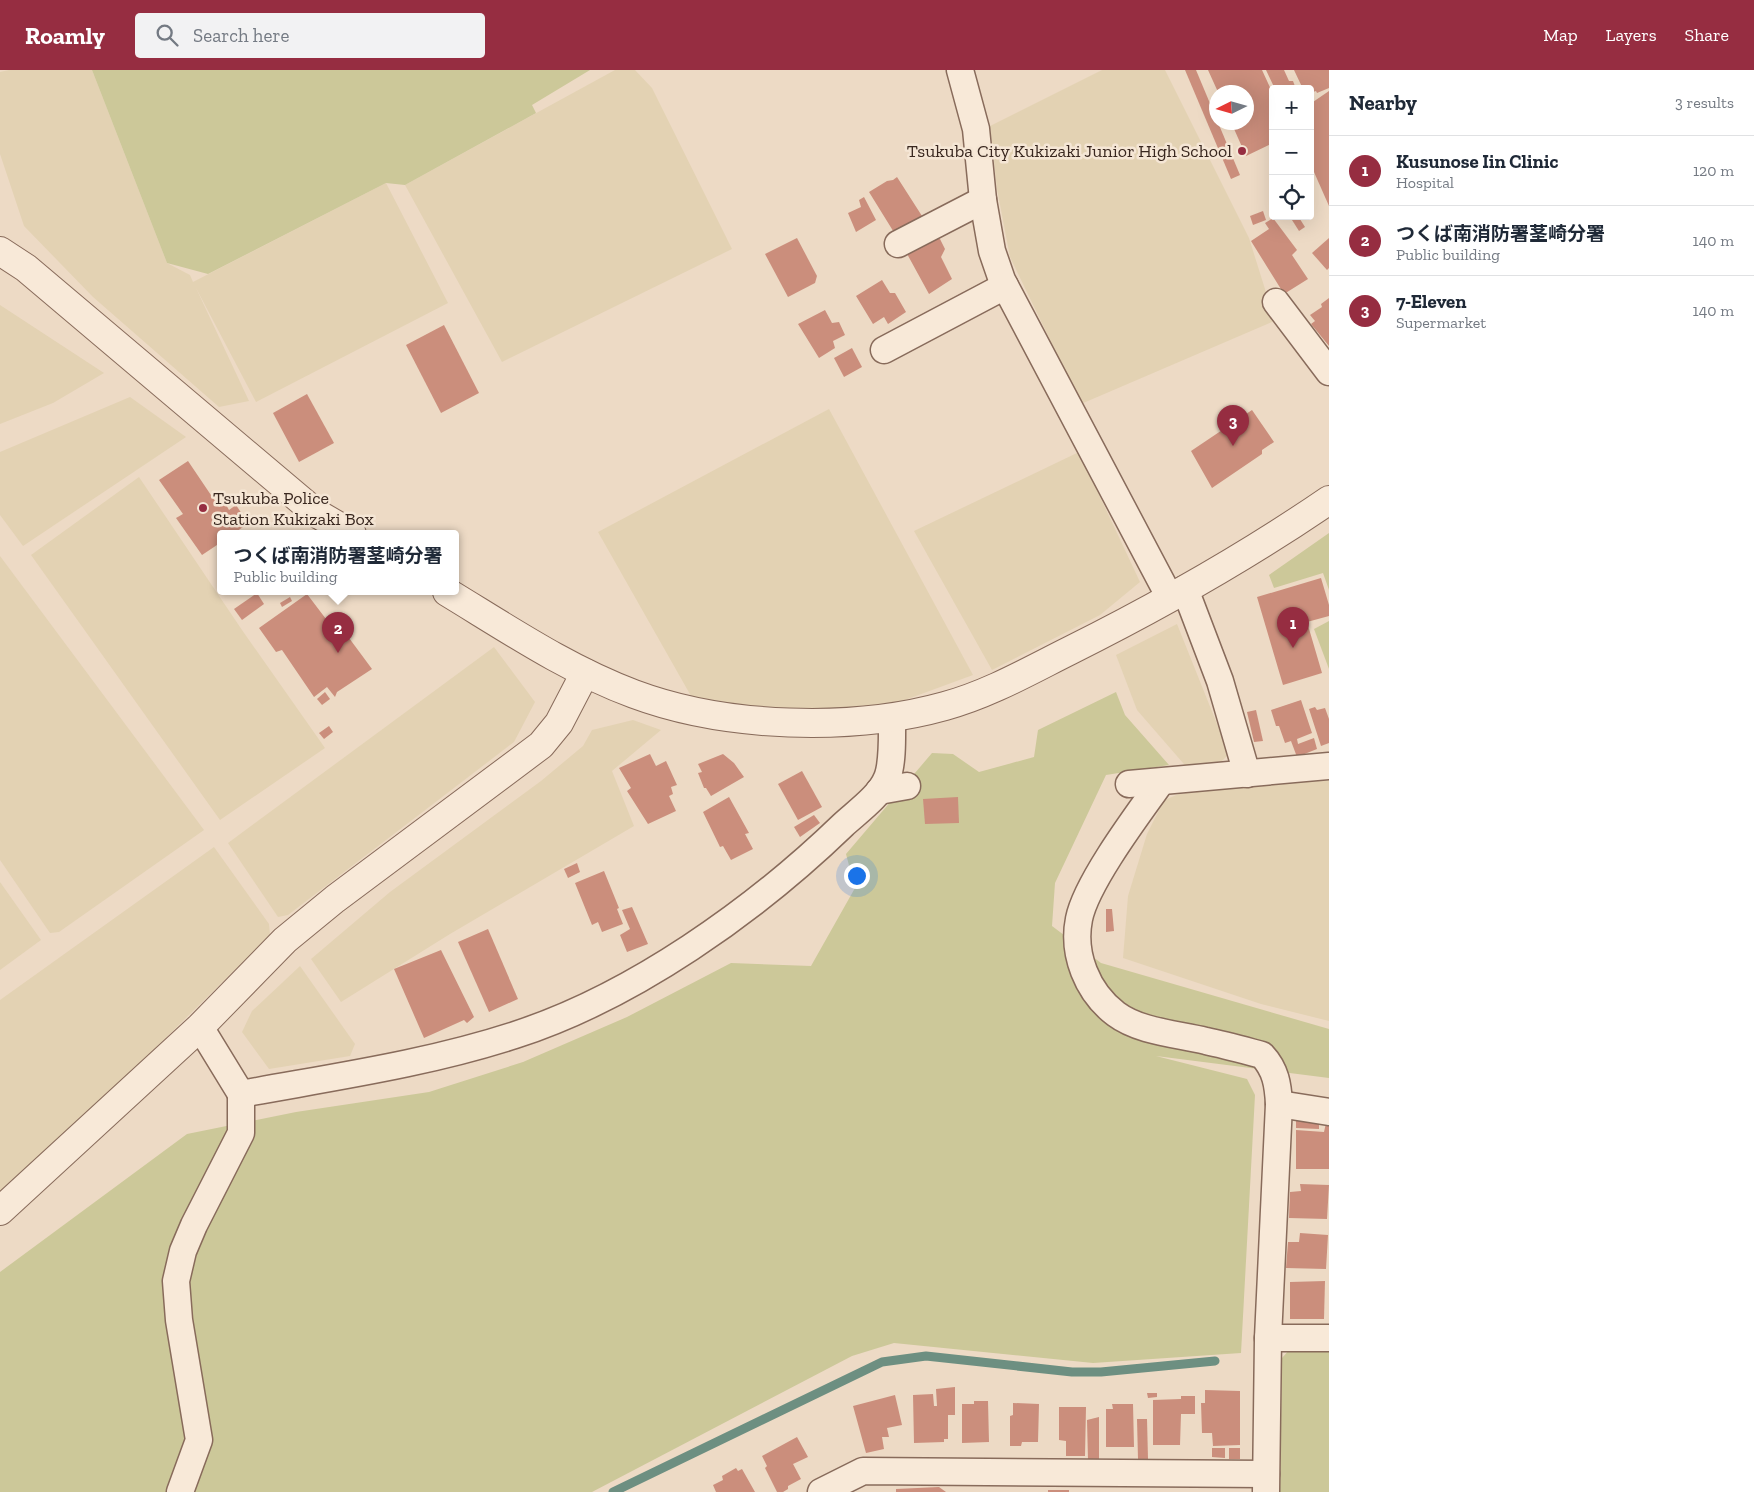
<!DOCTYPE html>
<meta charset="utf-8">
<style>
:root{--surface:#fff;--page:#f2f2f3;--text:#1f2937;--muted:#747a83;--line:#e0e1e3;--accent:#962d41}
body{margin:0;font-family:"Zilla Slab","Noto Sans JP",serif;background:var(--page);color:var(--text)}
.controls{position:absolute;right:15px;top:15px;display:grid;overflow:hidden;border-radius:5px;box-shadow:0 5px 20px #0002}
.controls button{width:45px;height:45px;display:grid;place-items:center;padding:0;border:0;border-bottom:1px solid var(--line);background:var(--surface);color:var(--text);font:25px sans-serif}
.compass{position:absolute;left:1209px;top:15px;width:45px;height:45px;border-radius:50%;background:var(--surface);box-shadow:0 5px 20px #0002;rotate:265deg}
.you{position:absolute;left:856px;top:805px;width:18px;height:18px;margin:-12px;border:4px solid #fff;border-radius:50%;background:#1a73e8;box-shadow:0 0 0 8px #1a73e833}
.badge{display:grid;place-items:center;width:32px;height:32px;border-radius:50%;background:var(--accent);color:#fff;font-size:16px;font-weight:700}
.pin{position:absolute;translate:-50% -41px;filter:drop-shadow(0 1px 2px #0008)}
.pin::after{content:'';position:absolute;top:26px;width:18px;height:15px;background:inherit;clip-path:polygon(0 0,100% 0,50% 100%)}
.popup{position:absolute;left:217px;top:460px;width:242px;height:65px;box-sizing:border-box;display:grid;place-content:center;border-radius:5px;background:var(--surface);filter:drop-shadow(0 1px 4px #0005);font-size:16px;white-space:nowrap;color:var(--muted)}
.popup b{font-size:19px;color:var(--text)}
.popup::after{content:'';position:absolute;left:50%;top:100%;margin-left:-10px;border:10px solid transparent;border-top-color:var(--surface)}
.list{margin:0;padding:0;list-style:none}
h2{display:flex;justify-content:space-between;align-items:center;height:65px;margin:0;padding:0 20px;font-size:21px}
h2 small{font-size:16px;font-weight:400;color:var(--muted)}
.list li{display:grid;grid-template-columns:32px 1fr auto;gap:15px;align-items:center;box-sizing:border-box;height:70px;padding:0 20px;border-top:1px solid var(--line)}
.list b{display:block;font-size:19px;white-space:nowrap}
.list p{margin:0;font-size:16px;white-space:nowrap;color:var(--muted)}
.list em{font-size:16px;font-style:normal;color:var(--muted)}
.icon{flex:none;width:28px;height:28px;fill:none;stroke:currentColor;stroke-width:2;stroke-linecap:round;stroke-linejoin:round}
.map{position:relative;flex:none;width:1329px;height:1422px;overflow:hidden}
header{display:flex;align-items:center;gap:30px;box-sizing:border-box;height:70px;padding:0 25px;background:var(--accent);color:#fff}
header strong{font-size:24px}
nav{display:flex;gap:28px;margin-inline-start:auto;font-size:18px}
.search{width:350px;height:45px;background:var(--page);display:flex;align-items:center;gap:12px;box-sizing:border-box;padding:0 18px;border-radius:5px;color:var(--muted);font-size:19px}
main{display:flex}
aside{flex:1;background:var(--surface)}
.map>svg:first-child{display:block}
</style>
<header>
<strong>Roamly</strong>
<div class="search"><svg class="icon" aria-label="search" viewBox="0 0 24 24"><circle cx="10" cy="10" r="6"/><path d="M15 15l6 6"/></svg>Search here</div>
<nav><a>Map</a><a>Layers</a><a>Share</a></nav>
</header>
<main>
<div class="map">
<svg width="1329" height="1422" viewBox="0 0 1329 1422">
<rect width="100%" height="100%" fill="#eddac5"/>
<g fill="#e3d2b3">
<path d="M9,0H92L167,193L190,205L193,212L386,113L448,233L256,332L196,218L249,331L219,337L93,227L24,156L0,84V2Z"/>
<path d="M615,0H635L652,18L732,179L502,292L405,115Z"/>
<path d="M1102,0H1165L1249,168L1270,235L1279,249L1081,334L1010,187L997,119L990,56Z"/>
<path d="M0,235L104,303L53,333L0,354Z"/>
<path d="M130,327L186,367L23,476L0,445V382Z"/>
<path d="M829,339L973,605L894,634L824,639L752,637L691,626L598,462Z"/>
<path d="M1079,382L1140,512L1100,545L992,600L914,461Z"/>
<path d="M139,407L242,560L325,678L220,750L31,485Z"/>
<path d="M0,486L204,760L59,862L50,863L0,790Z"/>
<path d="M1177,554L1229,684L1216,697L1190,701L1137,640L1116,585Z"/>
<path d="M494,577L535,632L514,672L288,845L278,847L228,773Z"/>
<path d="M633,650L661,660L612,701L634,756L450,864L341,932L311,889L390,822L541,711L583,676L592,660Z"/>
<path d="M1329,708V951L1261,934L1123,888L1128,826L1147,764L1164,730L1179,724Z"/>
<path d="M214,777L269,854L270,865L114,1019L0,1121V930Z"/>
<path d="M0,812L41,870L0,900Z"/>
<path d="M300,896L355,974L350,986L269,999L242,962L252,941Z"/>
</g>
<g fill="#ccc899">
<path d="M92,0H590L532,35L536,43L405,115L386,113L208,204L167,193Z"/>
<path d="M1329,463V520L1323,503L1274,518L1269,505Z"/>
<path d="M1329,551V599L1314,559Z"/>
<path d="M1116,622L1125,645L1169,695L1106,705L1055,813L1052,856L1101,893L1329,959V1008L1156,986L1247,1009L1255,1025L1241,1283L1093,1293L894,1273L852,1286L592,1422H0V1202L187,1064L296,1042L429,1022L523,992L627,947L731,893L811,896L855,818L846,784L932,683L953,684L979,702L1034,687L1038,660Z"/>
<path d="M1290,1279L1329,1280V1422H1280L1282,1288Z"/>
</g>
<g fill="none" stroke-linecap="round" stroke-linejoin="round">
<path stroke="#6d8f81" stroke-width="9" d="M613,1422L882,1292L926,1286L1072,1302H1101L1215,1291"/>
</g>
<g fill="#cb8e7c">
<path d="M1185,0H1196L1240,105L1231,109Z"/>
<path d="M1208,0H1262L1273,24V73L1246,86L1231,52H1246V22H1218Z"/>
<path d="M1266,0H1284L1289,11H1293L1296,19H1275Z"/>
<path d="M1294,0H1329V18L1317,23L1316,21L1310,23V19H1303Z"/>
<path d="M1329,21V136L1310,93V34Z"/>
<path d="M897,107L922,146L895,164L869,122L887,111L893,110Z"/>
<path d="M864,127L876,150L856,162L848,143L861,137L859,130Z"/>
<path d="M1263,141L1266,150L1253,155L1250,146Z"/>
<path d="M1298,146L1305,157L1299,161L1292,150Z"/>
<path d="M1273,148L1297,180L1292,185L1308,209L1284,224L1251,171L1269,159L1265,153Z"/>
<path d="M797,168L817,206L815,213L788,227L765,184Z"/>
<path d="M935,168L940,169L945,179L941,187L952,209L929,224L906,182Z"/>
<path d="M1329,168V198L1327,200L1312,183Z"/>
<path d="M882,210L890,223H895L906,242L888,254L884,247L873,254L856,226Z"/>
<path d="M1329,228V276L1311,254L1315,251L1310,245L1322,237L1321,234Z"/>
<path d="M825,240L832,253L839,252L845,265L833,271L835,278L819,288L798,254Z"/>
<path d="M444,255L479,323L441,343L406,275Z"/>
<path d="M852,278L862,297L844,307L834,288Z"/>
<path d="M307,324L334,373L299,392L273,343Z"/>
<path d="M1252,340L1274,372L1262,380V384L1212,418L1191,381Z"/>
<path d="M188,391L219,437L225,433L229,440L236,435L244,447L238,451L243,457L233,464H220V473L202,485L176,448L183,444L159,410Z"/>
<path d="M1321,508L1329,535V546L1307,552L1322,603L1283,615L1257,527Z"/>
<path d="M257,523L264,534L242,550L234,539Z"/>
<path d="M307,524L329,553L335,549L372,599L337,622L335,627L327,617L314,627L282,580L276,582L259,558Z"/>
<path d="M290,527L292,531L282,537L280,533Z"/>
<path d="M325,622L330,629L322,635L317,629Z"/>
<path d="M1301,630L1312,663L1297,669L1298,674L1314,668L1317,679L1297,687L1291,671L1285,673L1279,656H1276L1271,640Z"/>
<path d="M1315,637L1317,640L1325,638L1329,649V673L1321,676L1309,639Z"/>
<path d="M1256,640L1263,671L1254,672L1247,642Z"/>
<path d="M329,656L333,662L324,669L319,663Z"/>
<path d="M650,684L656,696L666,691L677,715L671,717L673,724L669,726L676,741L648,754L627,721L631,718L619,698Z"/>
<path d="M723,684L734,693L744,707L711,726L706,718H704L698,703L702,702L698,694Z"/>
<path d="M802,701L822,737L798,750L778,714Z"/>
<path d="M729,727L749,763L745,764L753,779L731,790L723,776L720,777L703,742Z"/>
<path d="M958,727L959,753L925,754L923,729Z"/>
<path d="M814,745L820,753L800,767L794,757Z"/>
<path d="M577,793L580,802L568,808L564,799Z"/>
<path d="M604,801L619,838L617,839L623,854L602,862L598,852L592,855L575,813Z"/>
<path d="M632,837L648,874L627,882L620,865L630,859L622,840Z"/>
<path d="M1106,839H1112L1114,861L1106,862Z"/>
<path d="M488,859L518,929L489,942L458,872Z"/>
<path d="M441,880L474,947L467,953L464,950L424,968L394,899Z"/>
<path d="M1296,1050L1319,1052V1059L1296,1058Z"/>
<path d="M1326,1053L1329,1054V1099H1296V1060L1324,1062Z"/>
<path d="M1300,1114L1329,1115L1327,1149L1289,1148L1290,1122L1301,1121Z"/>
<path d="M1300,1163L1328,1165L1326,1199L1286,1198L1288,1172H1299Z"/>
<path d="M1325,1211L1324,1249H1290V1212Z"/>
<path d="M955,1317V1345H948V1369H944V1372L914,1373L913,1325L933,1324L934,1336H937L936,1319Z"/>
<path d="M1205,1320L1240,1321V1375L1213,1376L1212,1363H1202L1201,1333H1205Z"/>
<path d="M1147,1323H1157V1327L1148,1328Z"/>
<path d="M895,1325L902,1355L887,1358L889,1367H882L884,1379L866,1383L853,1336Z"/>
<path d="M1181,1326H1195V1344H1181L1180,1375H1153V1330L1181,1329Z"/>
<path d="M974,1331H988L989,1372L962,1373V1334H974Z"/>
<path d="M1013,1333L1039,1334L1038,1372H1022L1021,1376H1010V1346L1013,1345Z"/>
<path d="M1112,1334H1133L1134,1377H1106V1339H1113Z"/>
<path d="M1059,1337H1086L1085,1386H1066V1371L1059,1370Z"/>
<path d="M1099,1347V1389L1088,1390L1087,1350Z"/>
<path d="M1137,1349H1147L1148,1389H1138Z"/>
<path d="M797,1367L808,1387L793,1394L801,1409L788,1416V1419L783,1422H777L765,1398L767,1396L762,1386Z"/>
<path d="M1212,1378H1225V1388L1212,1387Z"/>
<rect x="1229" y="1378" width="11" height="11"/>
<path d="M736,1398L738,1401L742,1399L755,1422H716L713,1415L723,1410L722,1406Z"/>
<path d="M939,1417L946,1422H896V1419Z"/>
<rect x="1048" y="1420" width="21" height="2"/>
</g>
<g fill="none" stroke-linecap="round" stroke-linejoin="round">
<defs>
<g id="minor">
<path d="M960,0L976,59L983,130L992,181L1002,210L1170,528"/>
<path d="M898,174L983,130"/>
<path d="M1276,232L1329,302"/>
<path d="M884,280L1005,216"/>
<path d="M1185,519L1220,611L1247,704"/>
<path d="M1161,712C1138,744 1086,813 1079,849C1072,884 1087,922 1116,944C1140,962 1178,964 1206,971C1225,975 1243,980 1262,985C1276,1000 1278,1015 1279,1034L1268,1268L1266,1422"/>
<path d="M1129,714L1329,696"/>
<path d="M879,721L907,716"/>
<path d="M200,957L241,1024C333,1007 426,994 515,965C633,927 755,840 843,755C857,742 880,726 887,708C893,694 892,665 892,648"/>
<path d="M1279,1034L1329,1042"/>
<path d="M1268,1268H1329"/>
<path d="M180,1422L199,1370L179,1250L176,1211L183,1181L194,1155L241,1063V1024"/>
<path d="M821,1422L863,1401L1266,1404"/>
</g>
<g id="tertiary">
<path d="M0,181L26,198L316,443L352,464"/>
<path d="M447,522C508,559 567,599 634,624C725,658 852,662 945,636C989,624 1029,601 1069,581C1159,536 1246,487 1329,430"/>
<path d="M0,1141L200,957L285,870L335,829L541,675L559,653L585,603"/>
</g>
</defs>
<use href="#minor" stroke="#886b5b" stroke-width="29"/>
<use href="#tertiary" stroke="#886b5b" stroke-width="30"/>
<use href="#minor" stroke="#f8e9d8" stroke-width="26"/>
<use href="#tertiary" stroke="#f8e9d8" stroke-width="28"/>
</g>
<g fill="#962d41" stroke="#f5e6d5" stroke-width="2">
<circle cx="1242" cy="81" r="5"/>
<circle cx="203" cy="438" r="5"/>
</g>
<g text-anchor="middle" stroke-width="5" stroke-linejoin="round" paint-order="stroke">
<g font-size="18" fill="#39271f" stroke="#f5e6d5" text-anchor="end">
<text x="1232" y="87">Tsukuba City Kukizaki Junior High School</text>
<text x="213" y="434" text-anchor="start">Tsukuba Police<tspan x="213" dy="21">Station Kukizaki Box</tspan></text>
</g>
</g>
</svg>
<div class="controls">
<button>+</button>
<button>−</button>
<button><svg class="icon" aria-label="locate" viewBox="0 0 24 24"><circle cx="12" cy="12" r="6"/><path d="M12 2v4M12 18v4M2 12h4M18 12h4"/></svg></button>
</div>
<svg class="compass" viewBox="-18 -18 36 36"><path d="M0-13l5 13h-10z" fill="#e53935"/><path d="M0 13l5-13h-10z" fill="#747a83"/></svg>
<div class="you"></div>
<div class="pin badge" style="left:1293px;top:578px">1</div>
<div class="pin badge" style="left:338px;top:583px">2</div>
<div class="popup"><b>つくば南消防署茎崎分署</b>Public building</div>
<div class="pin badge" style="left:1233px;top:376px">3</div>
</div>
<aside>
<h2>Nearby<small>3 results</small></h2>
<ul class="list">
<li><span class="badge">1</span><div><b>Kusunose Iin Clinic</b><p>Hospital</p></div><em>120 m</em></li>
<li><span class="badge">2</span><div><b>つくば南消防署茎崎分署</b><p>Public building</p></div><em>140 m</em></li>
<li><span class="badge">3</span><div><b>7-Eleven</b><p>Supermarket</p></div><em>140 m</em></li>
</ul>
</aside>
</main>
